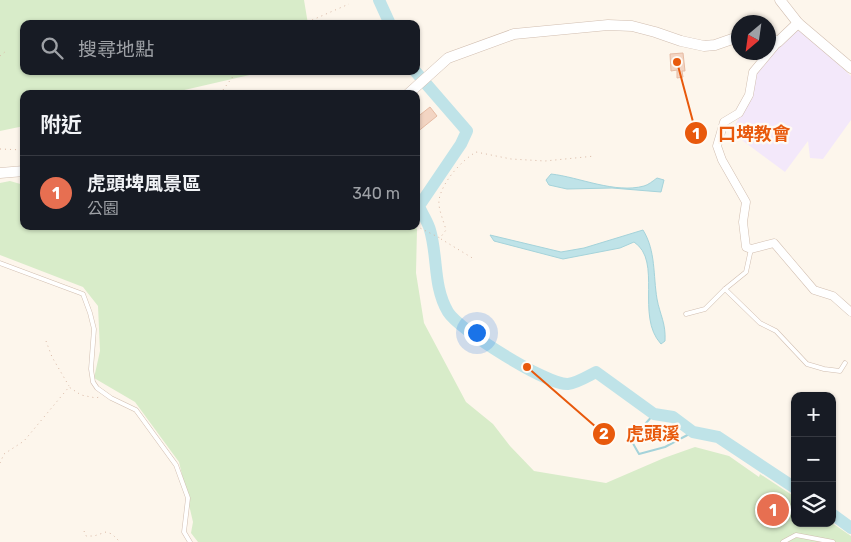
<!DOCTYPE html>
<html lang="zh-TW">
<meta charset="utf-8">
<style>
:root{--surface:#171b24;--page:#242831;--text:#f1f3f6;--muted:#9ea1a6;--line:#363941;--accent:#e76f51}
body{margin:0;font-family:Rubik,"Noto Sans TC",sans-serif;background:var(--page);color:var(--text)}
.controls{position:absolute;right:15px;bottom:15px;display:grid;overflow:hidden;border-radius:10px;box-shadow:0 1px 4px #0004}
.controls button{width:45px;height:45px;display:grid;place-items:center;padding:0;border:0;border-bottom:1px solid var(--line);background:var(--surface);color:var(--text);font:25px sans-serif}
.compass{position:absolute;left:731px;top:15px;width:45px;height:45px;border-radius:50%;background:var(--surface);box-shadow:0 1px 4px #0004;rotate:209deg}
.you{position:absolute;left:476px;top:332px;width:18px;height:18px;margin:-12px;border:4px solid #fff;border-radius:50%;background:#1a73e8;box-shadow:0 0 0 8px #1a73e833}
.badge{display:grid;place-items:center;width:32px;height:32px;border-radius:50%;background:var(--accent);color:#fff;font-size:16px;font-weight:700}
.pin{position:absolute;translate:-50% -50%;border:2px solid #fff;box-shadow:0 1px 5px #0006}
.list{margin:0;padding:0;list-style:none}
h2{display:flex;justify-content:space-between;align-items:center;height:65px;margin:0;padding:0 20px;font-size:21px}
h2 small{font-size:16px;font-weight:400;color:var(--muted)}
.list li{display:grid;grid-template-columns:32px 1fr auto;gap:15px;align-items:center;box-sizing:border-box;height:75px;padding:0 20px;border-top:1px solid var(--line)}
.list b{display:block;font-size:19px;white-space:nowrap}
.list p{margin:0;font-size:16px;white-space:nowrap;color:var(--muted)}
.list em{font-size:16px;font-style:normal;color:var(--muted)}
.icon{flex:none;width:28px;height:28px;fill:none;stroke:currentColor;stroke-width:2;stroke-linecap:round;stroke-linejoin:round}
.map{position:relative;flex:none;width:851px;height:542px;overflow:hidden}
.search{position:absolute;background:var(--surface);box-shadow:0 1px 4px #0004;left:20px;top:20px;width:400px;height:55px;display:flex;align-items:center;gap:12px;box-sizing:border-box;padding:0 18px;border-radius:10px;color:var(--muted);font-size:19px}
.panel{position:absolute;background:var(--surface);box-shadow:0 1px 4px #0004;left:20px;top:90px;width:400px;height:140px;border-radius:10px}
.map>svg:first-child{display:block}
</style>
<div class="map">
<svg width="851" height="542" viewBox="0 0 851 542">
<rect width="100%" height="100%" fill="#fdf6ec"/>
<path fill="#f3e8fa" d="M794,30L804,32L851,76V120L823,159L810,158L808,141L785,172L731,132L749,100L755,74Z"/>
<g fill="#d8ecc9">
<path d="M0,0H304L308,24H24V71H267L167,94H24V126L0,131Z"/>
<path d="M10,181L24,185V226H224L226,229L231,226H414L417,229L416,273L424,323L466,402L493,424L510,446L534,471L606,483L664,458L695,447L729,456L759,477L760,474L795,497V523H832L851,536V542H198L191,533L193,522L179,462L135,402L94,378L100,351L98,306L83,287L0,255V183Z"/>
</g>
<g fill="#bfe3e8" stroke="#a5d3da">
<path d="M551,174C579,177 615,194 644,186C648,185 653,181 657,178L664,180L661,192L612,188L567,189L549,185L546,180Z"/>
<path d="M643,230C656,251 653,275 657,299C660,315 666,323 665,341L661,344C635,316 663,261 634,242L620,248L563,259L494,241L490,235L561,252L584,248Z"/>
</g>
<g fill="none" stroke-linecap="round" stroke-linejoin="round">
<path stroke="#a5d3da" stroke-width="2" d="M654,414L631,440L639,454L665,447L693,432"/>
<g stroke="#bfe3e8" stroke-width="12">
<path d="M379,0L390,24"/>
<path d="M415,71L467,131L461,144L419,206C422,214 428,222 430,230C438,257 433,287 448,312C459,330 547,385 568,384C577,383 588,376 596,372L654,414L673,417L693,432L718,437L795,488"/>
<path d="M832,514L851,528"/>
</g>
</g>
<g fill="#f3d5c3" stroke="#e6bba3">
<path d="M683,53L685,71H682L683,77L677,78V70L671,71L670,54Z"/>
<path d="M430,107L437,116L416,133V118Z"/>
</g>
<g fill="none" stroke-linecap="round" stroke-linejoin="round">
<defs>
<g id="service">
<path d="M751,249L746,272L725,289L760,323L776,331L807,364L824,369L840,371L845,363"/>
<path d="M0,263L83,294L90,313L94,329L91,369L93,382L97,388L111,398L136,410L176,465L188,498L184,532L190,542"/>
<path d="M686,314L705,309L725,289"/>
<path d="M783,542L796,535L833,542"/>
</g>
<path id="minor" d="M778,42L753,72L749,95L739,113L724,122L717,146L722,160L746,202L743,222L746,247L751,249L774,243L814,290L833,296L851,312"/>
<g id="tertiary">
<path d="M780,0L798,23L851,68"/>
<path d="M768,38L778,42L798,23"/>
<path d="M408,94L448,58L514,34L608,25L632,26L655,32L681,41L704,46L715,45L738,37"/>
<path d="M0,173L24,171"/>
</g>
</defs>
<use href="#service" stroke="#d1beb0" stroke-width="5"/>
<use href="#minor" stroke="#d1beb0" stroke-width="9"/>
<use href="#tertiary" stroke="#d1beb0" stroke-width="11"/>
<g stroke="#d9b8a5" stroke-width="1" stroke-dasharray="1 4" stroke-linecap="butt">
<path d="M303,24L349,4"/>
<path d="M0,56L6,51"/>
<path d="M220,94L237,71"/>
<path d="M0,149L24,150"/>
<path d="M416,226L440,238L446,230C444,222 438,209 439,200C442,182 461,161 476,152L511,159L545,161L595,156"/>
<path d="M441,239L474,259"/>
<path d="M46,341L52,357L69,386"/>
<path d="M0,463L4,454L24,441L69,387L81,395L96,398L99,397"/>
<path d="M84,531L86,536H94L106,532L112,534L120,542"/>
</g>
<use href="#service" stroke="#fff" stroke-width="4"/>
<use href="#minor" stroke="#fff" stroke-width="8"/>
<use href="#tertiary" stroke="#fff" stroke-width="10"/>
</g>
<path fill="none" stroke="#e8590c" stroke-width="2" d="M677 62L696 133M527 367L604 434"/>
<g fill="#e8590c" stroke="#fffaf3" stroke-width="2">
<circle cx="677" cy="62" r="5"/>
<circle cx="527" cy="367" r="5"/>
<circle cx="696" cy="133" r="12"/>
<circle cx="604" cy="434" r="12"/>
</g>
<g font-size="15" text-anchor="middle" font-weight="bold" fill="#fff">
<text x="696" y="139">1</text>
<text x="604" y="439">2</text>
</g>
<g font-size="18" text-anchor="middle" font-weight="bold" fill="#e8590c" stroke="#fffaf3" stroke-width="4.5" stroke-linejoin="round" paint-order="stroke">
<text x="754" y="140">口埤教會</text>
<text x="653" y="440">虎頭溪</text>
</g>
</svg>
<div class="controls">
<button>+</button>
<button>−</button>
<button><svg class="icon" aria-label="layers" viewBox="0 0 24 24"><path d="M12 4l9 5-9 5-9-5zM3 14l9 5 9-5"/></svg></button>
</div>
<svg class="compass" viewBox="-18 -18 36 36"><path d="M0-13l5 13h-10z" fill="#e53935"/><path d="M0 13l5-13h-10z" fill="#9ea1a6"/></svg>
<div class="you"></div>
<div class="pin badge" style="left:773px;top:510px">1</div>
<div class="search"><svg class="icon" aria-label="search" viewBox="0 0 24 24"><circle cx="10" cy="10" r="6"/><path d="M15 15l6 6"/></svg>搜尋地點</div>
<section class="panel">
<h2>附近<small></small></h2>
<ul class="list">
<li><span class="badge">1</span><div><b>虎頭埤風景區</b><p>公園</p></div><em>340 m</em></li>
</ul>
</section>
</div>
